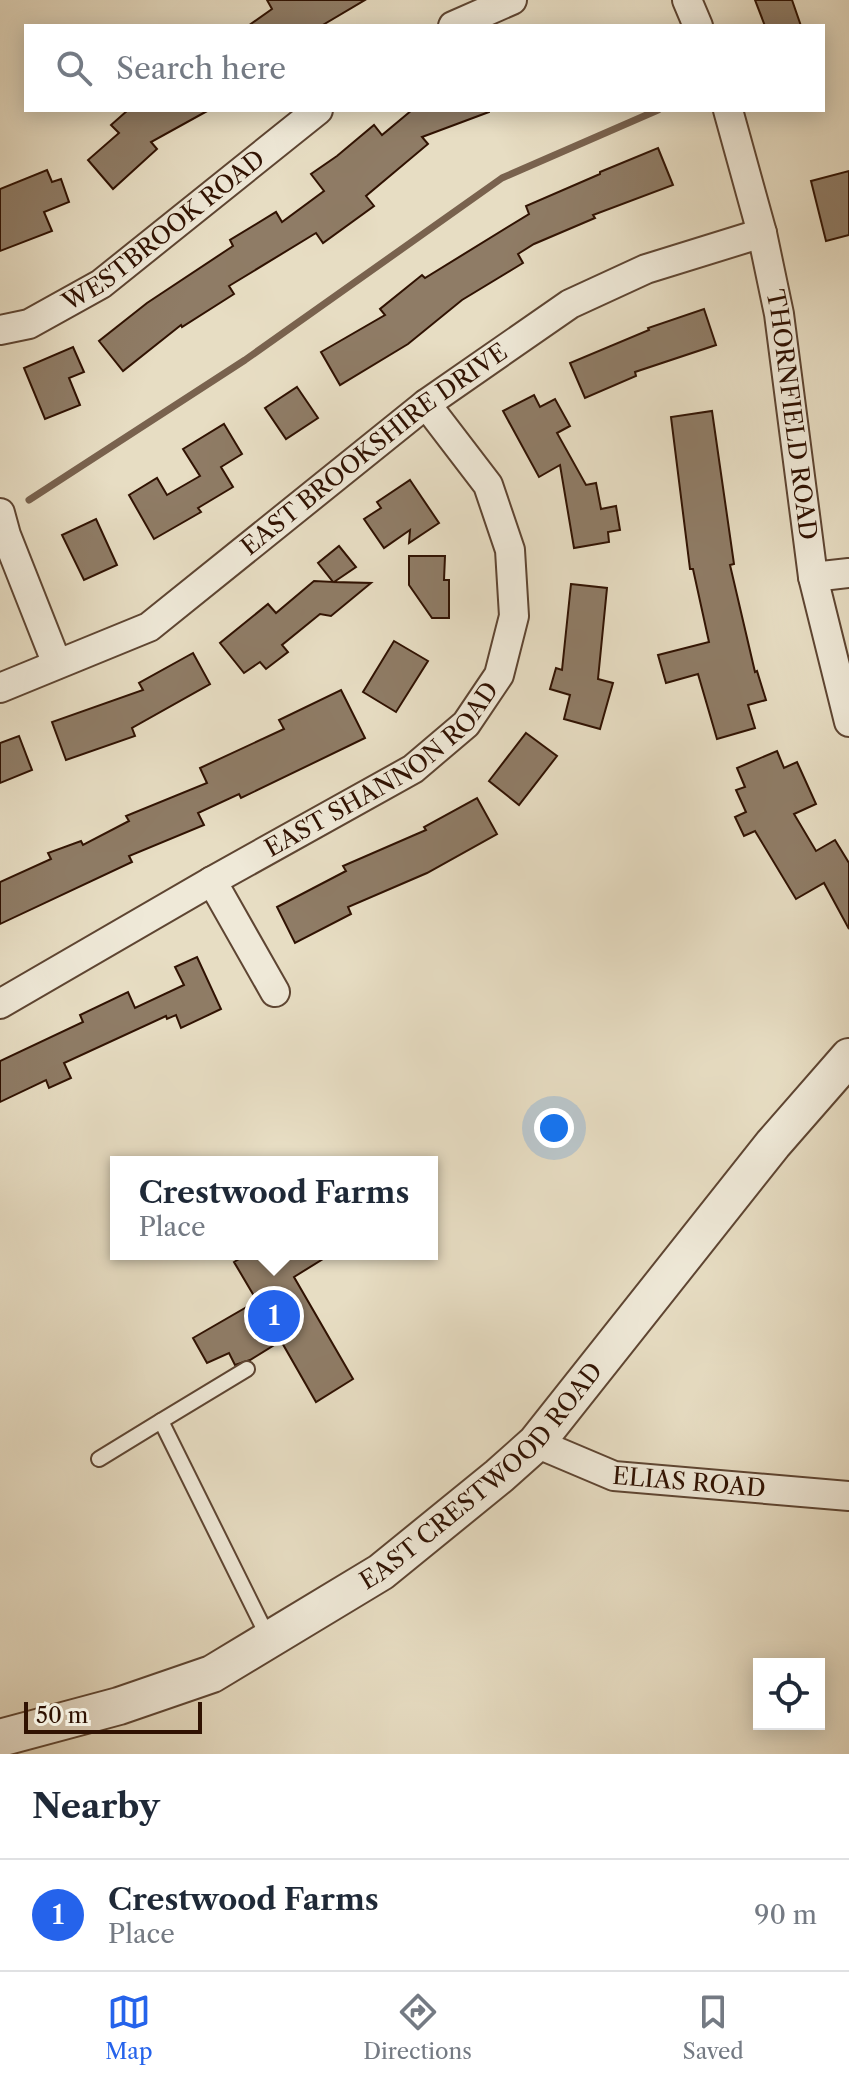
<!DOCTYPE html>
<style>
:root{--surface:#fff;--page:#f2f2f3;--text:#1f2937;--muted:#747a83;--line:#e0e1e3;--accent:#2563eb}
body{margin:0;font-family:"Libre Caslon Text",serif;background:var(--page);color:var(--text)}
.controls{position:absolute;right:24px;bottom:24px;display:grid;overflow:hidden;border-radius:0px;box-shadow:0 4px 20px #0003}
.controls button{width:72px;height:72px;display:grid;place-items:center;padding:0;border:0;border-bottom:2px solid var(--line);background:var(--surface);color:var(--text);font:40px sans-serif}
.scale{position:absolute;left:24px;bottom:20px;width:178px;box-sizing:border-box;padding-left:8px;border:4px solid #301202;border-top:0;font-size:22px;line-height:28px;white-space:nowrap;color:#301202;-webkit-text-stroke:6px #efe9d8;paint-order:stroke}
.you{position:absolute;left:554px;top:1128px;width:28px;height:28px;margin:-20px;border:6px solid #fff;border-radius:50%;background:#1a73e8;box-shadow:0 0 0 12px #1a73e833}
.badge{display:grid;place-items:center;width:52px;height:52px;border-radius:50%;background:var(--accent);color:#fff;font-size:26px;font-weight:700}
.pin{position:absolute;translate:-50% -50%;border:4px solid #fff;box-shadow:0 2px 8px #0006}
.popup{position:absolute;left:110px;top:1156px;width:328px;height:104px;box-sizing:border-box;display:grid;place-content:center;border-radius:0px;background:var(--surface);filter:drop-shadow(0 2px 6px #0005);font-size:26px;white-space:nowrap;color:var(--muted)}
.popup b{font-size:30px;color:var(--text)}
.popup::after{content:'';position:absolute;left:50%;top:100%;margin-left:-16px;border:16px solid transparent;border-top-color:var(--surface)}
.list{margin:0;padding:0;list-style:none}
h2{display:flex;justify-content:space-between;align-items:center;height:104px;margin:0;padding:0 32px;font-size:34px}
h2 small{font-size:26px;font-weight:400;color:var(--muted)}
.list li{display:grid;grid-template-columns:52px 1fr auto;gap:24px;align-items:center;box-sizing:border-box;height:112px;padding:0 32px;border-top:2px solid var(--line)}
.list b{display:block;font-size:30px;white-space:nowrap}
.list p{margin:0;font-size:26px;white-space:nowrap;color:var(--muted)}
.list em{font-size:26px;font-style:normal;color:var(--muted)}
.icon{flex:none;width:44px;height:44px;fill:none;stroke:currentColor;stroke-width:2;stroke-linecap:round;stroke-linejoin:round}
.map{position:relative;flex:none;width:849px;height:1754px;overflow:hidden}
.search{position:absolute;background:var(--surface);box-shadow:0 4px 20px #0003;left:24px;right:24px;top:24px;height:88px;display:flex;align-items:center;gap:20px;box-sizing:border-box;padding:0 28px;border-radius:0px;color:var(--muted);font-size:30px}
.sheet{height:216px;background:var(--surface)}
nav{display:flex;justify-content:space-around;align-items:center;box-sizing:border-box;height:112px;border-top:2px solid var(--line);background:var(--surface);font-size:22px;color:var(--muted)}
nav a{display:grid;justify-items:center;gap:4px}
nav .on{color:var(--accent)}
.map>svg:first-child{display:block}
</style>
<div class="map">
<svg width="849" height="1754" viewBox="0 0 849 1754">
<rect width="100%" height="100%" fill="#e7ddc3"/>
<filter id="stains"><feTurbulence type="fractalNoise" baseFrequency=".0025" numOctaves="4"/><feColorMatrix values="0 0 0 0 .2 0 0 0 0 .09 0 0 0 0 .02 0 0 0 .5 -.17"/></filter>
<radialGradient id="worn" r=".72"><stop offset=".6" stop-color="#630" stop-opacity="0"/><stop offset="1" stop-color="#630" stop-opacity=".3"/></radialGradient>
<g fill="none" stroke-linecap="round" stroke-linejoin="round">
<path stroke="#79624e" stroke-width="7" d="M29,500L245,360L502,178L658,110"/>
</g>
<g fill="#8f7c66" stroke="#301202" stroke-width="2">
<path d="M267,0H365L321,26H248L272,9Z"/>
<path d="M755,0H792L801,26H765Z"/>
<path d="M128,110H209L151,142L157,149L113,189L88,160L119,133L111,125Z"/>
<path d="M412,110H489V112L422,137L428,144L366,196L374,206L323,243L316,233L229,286L234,294L182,327L181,325L123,371L99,341L147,303L233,246L230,240L276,212L282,222L324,191L311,174L337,156L374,125L382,135Z"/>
<path d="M658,148L673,185L593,215L595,218L534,244L518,254L523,263L462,300L408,344L340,385L321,352L385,315L380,309L422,275L425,278L529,214L526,206L600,174V172Z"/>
<path d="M47,170L52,182L61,179L69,202L44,212L52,231L0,251V189Z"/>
<path d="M849,171V235L826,241L811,181Z"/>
<path d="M704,309L716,345L635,372L636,376L585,398L570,363L649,330L648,328Z"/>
<path d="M73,347L84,372L69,378L80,405L45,419L24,368Z"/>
<path d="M297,387L318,418L286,439L265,408Z"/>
<path d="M534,395L540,407L555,399L570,426L557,433L586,485L596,483L601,509L616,506L620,530L608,532L609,542L574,548L560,465L539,477L503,411Z"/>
<path d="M712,411L734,564L730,565L755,672L757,671L766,700L748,705L755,728L717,739L698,674L666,683L658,655L709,642L693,569H690L671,417Z"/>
<path d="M224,424L242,454L221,467L233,487L198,508L201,512L154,539L129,495L157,478L167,495L200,476L183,449Z"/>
<path d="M410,480L439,523L409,543L410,530L384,548L364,519L381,508L377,502Z"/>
<path d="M96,519L117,565L84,580L62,535Z"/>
<path d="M339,546L356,567L334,582L371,583L331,616L320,614L282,645L288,652L266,669L260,662L244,673L220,643L268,604L276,613L314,581L333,582L318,563Z"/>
<path d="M409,556H445L444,580H449V618H432L409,585Z"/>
<path d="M571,584L607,588L598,679L613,683L600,729L564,719L570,695L550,689L556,668L562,670Z"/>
<path d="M394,641L428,661L396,712L363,692Z"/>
<path d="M193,653L210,684L132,728L135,736L66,760L52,722L143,690L139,683Z"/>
<path d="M341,690L365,738L241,798L239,794L198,813L204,825L129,856L132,862L0,924V882L51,859L48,853L81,841L83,845L129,821L126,816L207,783L200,768L284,729L279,720Z"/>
<path d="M526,733L557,756L519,805L489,781Z"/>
<path d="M19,736L32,770L0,783V743Z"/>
<path d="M777,751L784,768L797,762L816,804L794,814L816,851L835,840L849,863V929L824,883L796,899L755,831L744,836L735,817L746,812L736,790L745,787L737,768Z"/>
<path d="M477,798L497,834L427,873L348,907L351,914L295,943L277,907L346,871L343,866L426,830L424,827Z"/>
<path d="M197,957L221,1009L181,1028L176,1015L167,1019L166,1016L64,1063L71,1078L49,1088L46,1080L0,1102V1061L83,1022L80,1015L128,992L135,1008L184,985L175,967Z"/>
<path d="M248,1254H331L294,1277L353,1379L316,1402L281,1341L250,1360L235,1365L229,1353L207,1363L193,1338L257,1301L234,1262Z"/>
</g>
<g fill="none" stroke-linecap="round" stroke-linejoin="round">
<defs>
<g id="service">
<path d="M161,1421L247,1369"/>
<path d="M99,1459L161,1421L269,1639"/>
</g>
<g id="minor">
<path d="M687,0L698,26"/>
<path d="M453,26L512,0"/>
<path id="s1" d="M728,110L762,233L779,314L813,577L849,722"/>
<path id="s2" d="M0,330L29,324L101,284L318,110"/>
<path d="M0,513L6,535L57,664"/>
<path d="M813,577L849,573"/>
<path id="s3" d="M0,688L149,627L426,404L570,304L646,269L762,233"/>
<path d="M212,881L275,992"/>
<path id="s4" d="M0,1004L212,881L413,769L466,724L499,675L514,616L510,550L488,485L426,404"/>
<path id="s5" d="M536,1443L614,1476L849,1496"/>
</g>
<g id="tertiary">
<path id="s6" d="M0,1738L119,1706L212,1674L381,1572L499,1476L536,1443L773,1144L849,1057"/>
</g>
</defs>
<use href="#service" stroke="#5e4532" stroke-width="18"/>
<use href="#minor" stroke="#5e4532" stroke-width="32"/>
<use href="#tertiary" stroke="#5e4532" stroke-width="40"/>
<use href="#service" stroke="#efe9d8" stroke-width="14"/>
<use href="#minor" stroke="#efe9d8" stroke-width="28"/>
<use href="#tertiary" stroke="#efe9d8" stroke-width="36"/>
</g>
<g text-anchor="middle" stroke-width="7" stroke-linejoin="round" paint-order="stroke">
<g font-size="24" fill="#301202" stroke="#efe9d8">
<text dy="8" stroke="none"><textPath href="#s2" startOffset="194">WESTBROOK ROAD</textPath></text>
<text dy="8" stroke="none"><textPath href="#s1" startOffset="312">THORNFIELD ROAD</textPath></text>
<text dy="8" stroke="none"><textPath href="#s3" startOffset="448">EAST BROOKSHIRE DRIVE</textPath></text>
<text dy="8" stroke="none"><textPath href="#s4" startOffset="450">EAST SHANNON ROAD</textPath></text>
<text dy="8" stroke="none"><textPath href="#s6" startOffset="558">EAST CRESTWOOD ROAD</textPath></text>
<text dy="8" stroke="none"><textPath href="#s5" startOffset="160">ELIAS ROAD</textPath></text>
</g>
</g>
<rect width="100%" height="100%" filter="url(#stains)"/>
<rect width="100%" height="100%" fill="url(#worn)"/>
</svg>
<div class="controls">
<button><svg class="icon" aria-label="locate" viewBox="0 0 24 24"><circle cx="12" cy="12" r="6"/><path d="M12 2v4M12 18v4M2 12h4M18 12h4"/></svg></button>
</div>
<div class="scale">50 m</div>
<div class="you"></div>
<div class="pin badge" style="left:274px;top:1316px">1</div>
<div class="popup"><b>Crestwood Farms</b>Place</div>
<div class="search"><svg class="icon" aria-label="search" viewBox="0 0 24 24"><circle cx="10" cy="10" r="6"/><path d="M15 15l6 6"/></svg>Search here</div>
</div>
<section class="sheet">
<h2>Nearby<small></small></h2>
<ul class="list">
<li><span class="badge">1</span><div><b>Crestwood Farms</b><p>Place</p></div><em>90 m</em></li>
</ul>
</section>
<nav>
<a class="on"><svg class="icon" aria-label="map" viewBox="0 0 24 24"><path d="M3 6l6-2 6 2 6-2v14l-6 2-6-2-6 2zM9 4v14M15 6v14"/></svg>Map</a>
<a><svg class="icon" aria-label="directions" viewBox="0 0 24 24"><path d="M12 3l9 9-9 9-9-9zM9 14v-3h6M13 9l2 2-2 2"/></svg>Directions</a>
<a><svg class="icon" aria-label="saved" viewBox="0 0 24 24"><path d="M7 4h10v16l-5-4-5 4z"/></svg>Saved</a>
</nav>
